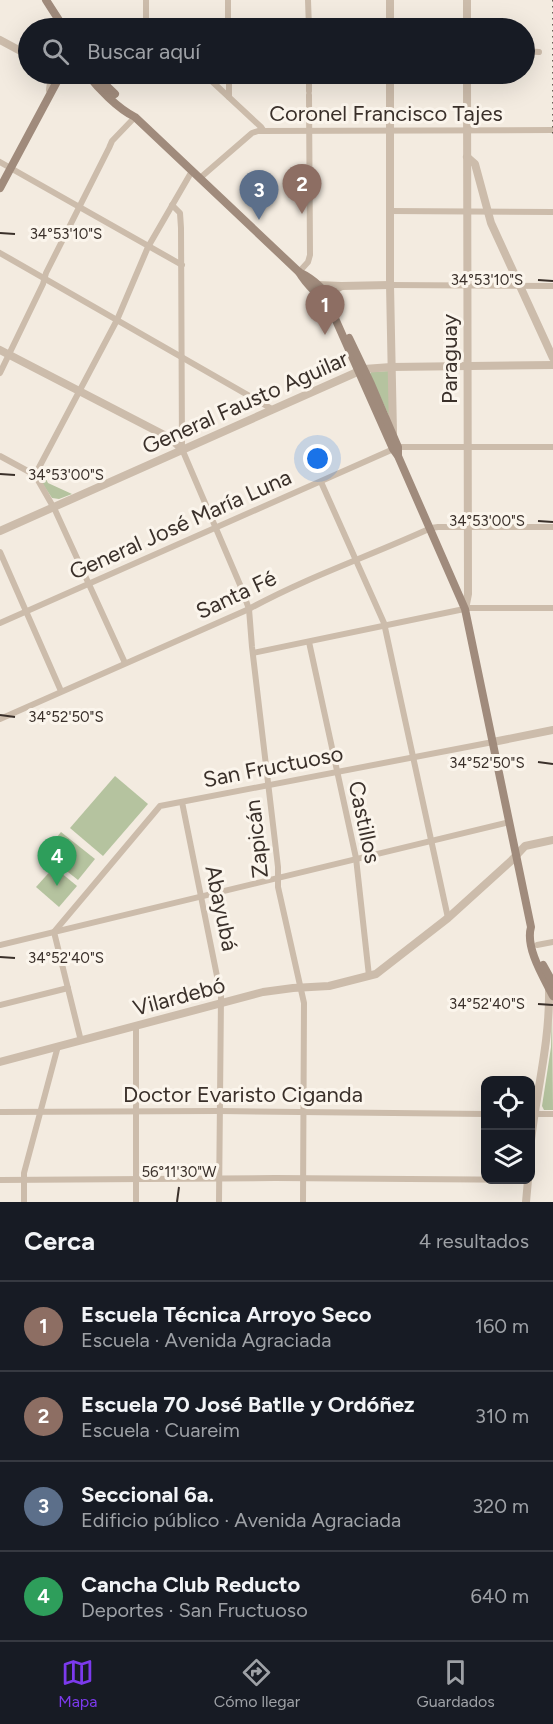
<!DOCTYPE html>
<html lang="es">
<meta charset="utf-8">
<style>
:root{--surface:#171b24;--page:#242831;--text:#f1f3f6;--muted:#9ea1a6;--line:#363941;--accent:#7c3aed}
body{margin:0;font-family:Figtree,sans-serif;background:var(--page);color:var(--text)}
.controls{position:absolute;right:18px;bottom:18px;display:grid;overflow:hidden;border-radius:12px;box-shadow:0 6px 24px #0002}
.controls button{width:54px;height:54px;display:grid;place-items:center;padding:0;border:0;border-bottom:2px solid var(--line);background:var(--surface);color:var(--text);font:30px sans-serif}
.you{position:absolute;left:318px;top:459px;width:21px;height:21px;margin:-15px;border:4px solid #fff;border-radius:50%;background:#1a73e8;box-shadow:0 0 0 9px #1a73e833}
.badge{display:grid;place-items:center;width:39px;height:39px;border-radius:50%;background:var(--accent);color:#fff;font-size:20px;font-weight:700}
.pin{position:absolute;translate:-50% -50px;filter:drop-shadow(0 2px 3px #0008)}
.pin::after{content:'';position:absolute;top:32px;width:21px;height:18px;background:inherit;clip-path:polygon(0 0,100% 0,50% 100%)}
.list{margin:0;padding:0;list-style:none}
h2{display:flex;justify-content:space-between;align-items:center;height:78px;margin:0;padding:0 24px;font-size:26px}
h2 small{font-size:20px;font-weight:400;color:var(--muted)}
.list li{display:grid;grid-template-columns:39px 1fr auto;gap:18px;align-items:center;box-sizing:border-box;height:90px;padding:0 24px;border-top:2px solid var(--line)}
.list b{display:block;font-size:22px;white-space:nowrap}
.list p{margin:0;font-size:20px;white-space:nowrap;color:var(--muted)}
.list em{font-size:20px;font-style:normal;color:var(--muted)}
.icon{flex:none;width:33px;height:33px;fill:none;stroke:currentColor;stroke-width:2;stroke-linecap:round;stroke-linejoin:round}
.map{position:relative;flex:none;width:553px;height:1202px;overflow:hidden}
.search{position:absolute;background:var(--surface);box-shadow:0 6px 24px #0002;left:18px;right:18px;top:18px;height:66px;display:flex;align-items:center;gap:15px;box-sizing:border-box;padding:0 21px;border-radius:33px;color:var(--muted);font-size:22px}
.sheet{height:438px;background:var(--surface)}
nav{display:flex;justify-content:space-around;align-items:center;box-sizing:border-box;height:84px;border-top:2px solid var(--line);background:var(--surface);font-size:16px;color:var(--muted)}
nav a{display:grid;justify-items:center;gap:3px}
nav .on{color:var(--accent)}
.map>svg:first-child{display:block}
</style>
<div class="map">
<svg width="553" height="1202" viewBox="0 0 553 1202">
<rect width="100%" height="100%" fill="#f3ebe0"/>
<g fill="#b5c39f">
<path d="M389,371L390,416H389L370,374L371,372Z"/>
<path d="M42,476L46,479L48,483L72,494L59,499L52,498L40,480V478Z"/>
<path d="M115,776L148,804L103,856L70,828Z"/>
<path d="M61,832L95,859L78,880L44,853Z"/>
<path d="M54,867L77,886L59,907L36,887Z"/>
<path d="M552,1005L553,1110H544L542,1106L551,1047Z"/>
</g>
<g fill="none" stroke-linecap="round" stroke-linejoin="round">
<g stroke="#ccbcab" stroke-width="6">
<path d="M228,0V28"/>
<path d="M308,0L309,28"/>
<path d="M146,28V0"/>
<path d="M524,51L539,52"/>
<path d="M204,74L261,127L263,130"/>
<path d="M229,74V97"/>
<path d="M309,74V91"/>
<path d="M0,162L182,265"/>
<path d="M200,178L252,133L258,131L553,130"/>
<path d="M172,205L180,213L181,228L182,449L241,587L249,609L252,647L278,867V887L304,1003L303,1202"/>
<path d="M390,211L553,212"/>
<path d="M0,253L272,409"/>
<path d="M299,272L308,262L310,255L309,95"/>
<path d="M390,285L552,286"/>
<path d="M0,373L43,284L46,273L109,148L112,141L135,117"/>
<path d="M0,456L35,475L55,510L125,663"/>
<path d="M35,475L117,320L148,247L192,171"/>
<path d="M321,482L384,623L448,918"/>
<path d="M496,527H553"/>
<path d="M0,552L61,691"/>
<path d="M0,623L398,447H553"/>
<path d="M309,642L356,858L369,976"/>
<path d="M253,653L469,608H553"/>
<path d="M0,719L249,609C307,577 370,556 431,528L438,527H493"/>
<path d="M182,802L221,996L219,1202"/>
<path d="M0,945L510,822"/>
<path d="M537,945L553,942"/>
<path d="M0,1005L68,988"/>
<path d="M81,1041L54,932L160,806L493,742"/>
<path d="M0,1112L219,1111L486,1114"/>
<path d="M530,1114H553"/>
<path d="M0,1180L275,1178L528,1180"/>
<path d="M24,1202V1173L58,1046"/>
<path d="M136,1202V1026"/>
</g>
<g stroke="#ccbcab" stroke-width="8">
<path d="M390,0V28"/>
<path d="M467,28V0"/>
<path d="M0,40L28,55"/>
<path d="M390,74V285L393,433"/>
<path d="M50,90L52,74"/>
<path d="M467,157L475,164L491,223L553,358"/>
<path d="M318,285L341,286"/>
<path d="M324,299L332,291L342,286L390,285"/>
<path d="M0,350L170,438L182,449"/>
<path d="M0,531L364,369L391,367L553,365"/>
<path d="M465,609L468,594L467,74"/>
<path d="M493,742L553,730"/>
<path d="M0,1062L263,992L293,988L329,986L376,974L448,918L511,861L525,846L553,840"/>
<path d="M530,1150C535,1096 550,1044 549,990"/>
<path d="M526,1202L528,1180"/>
</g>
<g stroke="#a08b7c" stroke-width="8">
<path d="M46,0L64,28"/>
<path d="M87,74C98,88 118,109 135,117L299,272C314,279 327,292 335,307"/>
<path d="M94,74L115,94"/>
<path d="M0,188L61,74"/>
<path d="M299,272C308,289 325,298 334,316L393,449L398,456L465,609L531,927C525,948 544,978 553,996"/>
<path d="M349,338L371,384L398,447V455"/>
<path d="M543,965L553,983"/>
</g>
<path stroke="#3a302a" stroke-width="1.5" stroke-dasharray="1.5 4.5" stroke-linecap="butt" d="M553,0V138"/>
</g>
<path fill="none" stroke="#3a302a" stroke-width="2" d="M0,233L15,234M538,280L553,281M0,474L15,475M538,521L553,522M0,715L15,717M538,762L553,764M0,957L15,958M538,1004L553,1005M177,1202L179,1187"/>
<g text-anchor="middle" stroke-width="6" stroke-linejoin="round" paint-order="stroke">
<g font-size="22" fill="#3a302a" stroke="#fbf5ec">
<text x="386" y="121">Coronel Francisco Tajes</text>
<text transform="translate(449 359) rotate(-90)" y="8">Paraguay</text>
<text transform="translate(245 402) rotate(-24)" y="8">General Fausto Aguilar</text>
<text transform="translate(180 524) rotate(-24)" y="8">General José María Luna</text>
<text transform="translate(236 594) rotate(-25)" y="8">Santa Fé</text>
<text transform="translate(273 766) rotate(-11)" y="8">San Fructuoso</text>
<text transform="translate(365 822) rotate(78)" y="8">Castillos</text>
<text transform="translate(256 839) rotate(-96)" y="8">Zapicán</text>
<text transform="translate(222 908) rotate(78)" y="8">Abayubá</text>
<text transform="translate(179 996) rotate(-15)" y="8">Vilardebó</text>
<text x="243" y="1102">Doctor Evaristo Ciganda</text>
</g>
</g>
<g font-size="15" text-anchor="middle" fill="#3a302a" stroke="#fbf5ec" stroke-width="6" stroke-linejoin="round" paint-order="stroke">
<text x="66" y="239">34°53'10"S</text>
<text x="487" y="285">34°53'10"S</text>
<text x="66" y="480">34°53'00"S</text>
<text x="487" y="526">34°53'00"S</text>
<text x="66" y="722">34°52'50"S</text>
<text x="487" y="768">34°52'50"S</text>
<text x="66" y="963">34°52'40"S</text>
<text x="487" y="1009">34°52'40"S</text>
<text x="179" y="1177">56°11'30"W</text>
</g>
</svg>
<div class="controls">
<button><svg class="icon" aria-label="locate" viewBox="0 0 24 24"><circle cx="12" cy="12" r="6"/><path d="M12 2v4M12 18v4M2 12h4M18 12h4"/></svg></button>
<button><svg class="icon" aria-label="layers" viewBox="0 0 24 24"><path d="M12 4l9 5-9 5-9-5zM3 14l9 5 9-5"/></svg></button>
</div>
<div class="you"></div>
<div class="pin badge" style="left:325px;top:335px;background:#8d6e63">1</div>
<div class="pin badge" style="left:302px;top:214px;background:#8d6e63">2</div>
<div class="pin badge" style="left:259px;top:220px;background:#5c6f8a">3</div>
<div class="pin badge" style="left:57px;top:886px;background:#2e9e5b">4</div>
<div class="search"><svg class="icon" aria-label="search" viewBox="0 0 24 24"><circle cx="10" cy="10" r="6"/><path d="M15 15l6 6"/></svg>Buscar aquí</div>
</div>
<section class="sheet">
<h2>Cerca<small>4 resultados</small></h2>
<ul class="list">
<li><span class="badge" style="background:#8d6e63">1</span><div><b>Escuela Técnica Arroyo Seco</b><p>Escuela · Avenida Agraciada</p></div><em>160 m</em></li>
<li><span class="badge" style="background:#8d6e63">2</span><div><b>Escuela 70 José Batlle y Ordóñez</b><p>Escuela · Cuareim</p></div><em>310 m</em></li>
<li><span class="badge" style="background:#5c6f8a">3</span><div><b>Seccional 6a.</b><p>Edificio público · Avenida Agraciada</p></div><em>320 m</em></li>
<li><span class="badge" style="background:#2e9e5b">4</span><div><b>Cancha Club Reducto</b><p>Deportes · San Fructuoso</p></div><em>640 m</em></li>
</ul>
</section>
<nav>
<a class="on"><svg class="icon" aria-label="map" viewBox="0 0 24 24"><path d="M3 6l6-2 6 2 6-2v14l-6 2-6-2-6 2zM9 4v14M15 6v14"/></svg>Mapa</a>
<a><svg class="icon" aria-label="directions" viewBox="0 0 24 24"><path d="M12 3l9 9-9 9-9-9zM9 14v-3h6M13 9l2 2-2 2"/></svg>Cómo llegar</a>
<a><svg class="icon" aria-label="saved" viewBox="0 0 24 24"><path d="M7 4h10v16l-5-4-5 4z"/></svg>Guardados</a>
</nav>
